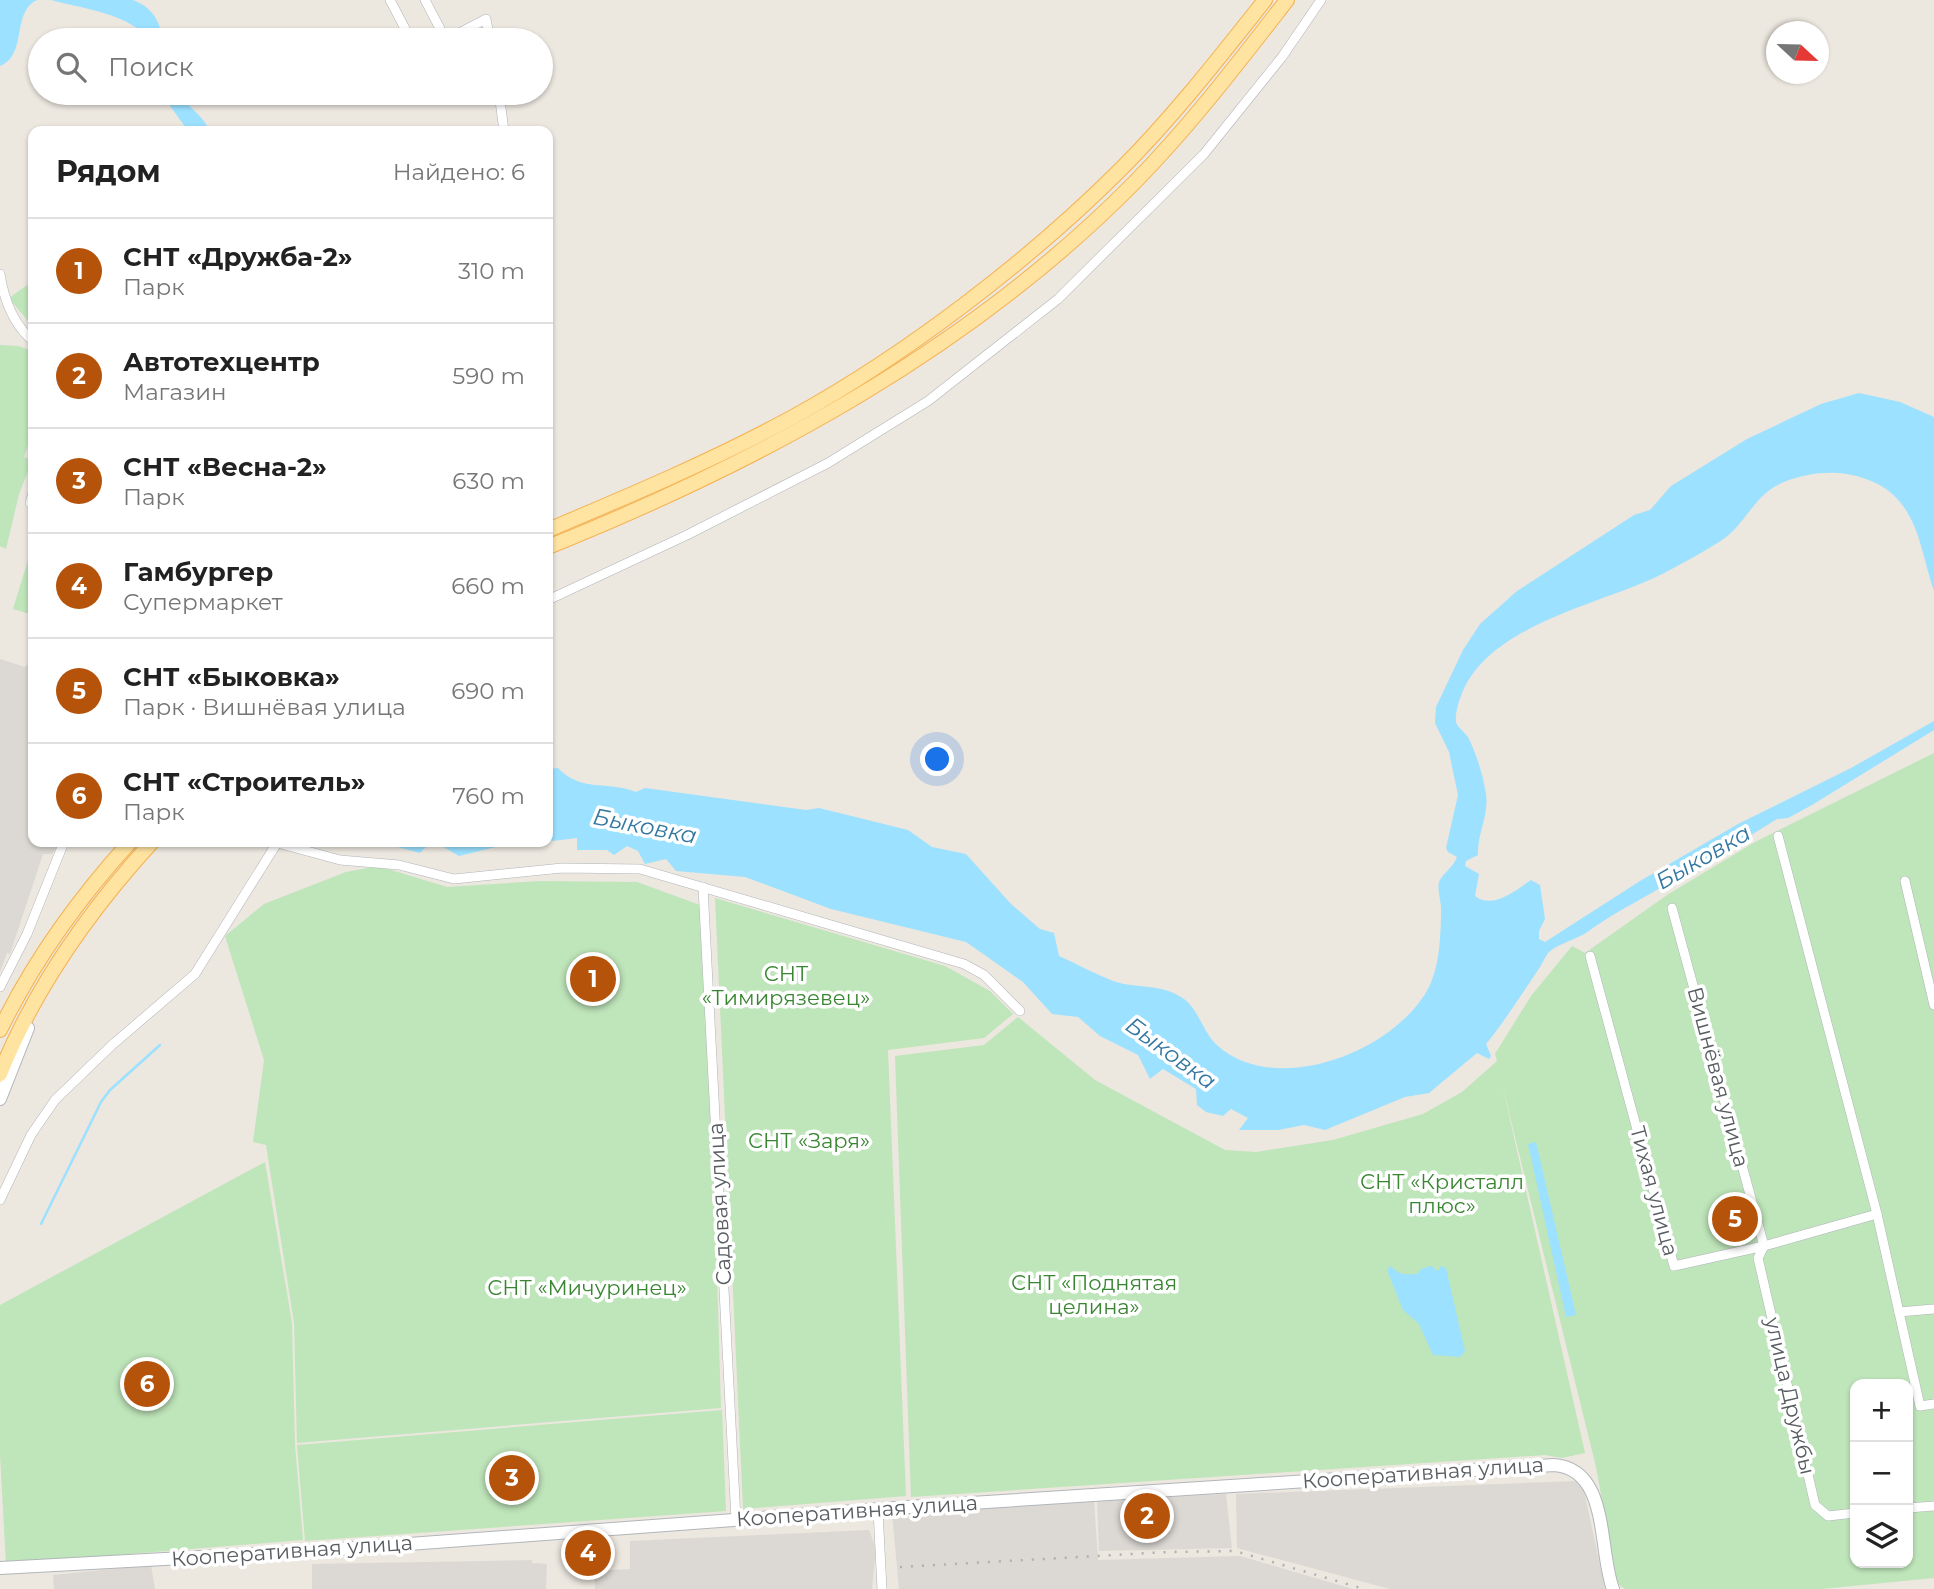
<!DOCTYPE html>
<html lang="ru">
<meta charset="utf-8">
<style>
:root{--surface:#fff;--page:#f2f2f2;--text:#222;--muted:#767676;--line:#e0e0e0;--accent:#b45309}
body{margin:0;font-family:Montserrat,sans-serif;background:var(--page);color:var(--text)}
.controls{position:absolute;right:21px;bottom:21px;display:grid;overflow:hidden;border-radius:14px;box-shadow:0 2px 5px #0004}
.controls button{width:63px;height:63px;display:grid;place-items:center;padding:0;border:0;border-bottom:2px solid var(--line);background:var(--surface);color:var(--text);font:35px sans-serif}
.compass{position:absolute;left:1766px;top:21px;width:63px;height:63px;border-radius:50%;background:var(--surface);box-shadow:0 2px 5px #0004;rotate:112deg}
.you{position:absolute;left:938px;top:760px;width:24px;height:24px;margin:-18px;border:5px solid #fff;border-radius:50%;background:#1a73e8;box-shadow:0 0 0 10px #1a73e833}
.badge{display:grid;place-items:center;width:46px;height:46px;border-radius:50%;background:var(--accent);color:#fff;font-size:23px;font-weight:700}
.pin{position:absolute;translate:-50% -50%;border:4px solid #fff;box-shadow:0 2px 7px #0006}
.list{margin:0;padding:0;list-style:none}
h2{display:flex;justify-content:space-between;align-items:center;height:91px;margin:0;padding:0 28px;font-size:30px}
h2 small{font-size:23px;font-weight:400;color:var(--muted)}
.list li{display:grid;grid-template-columns:46px 1fr auto;gap:21px;align-items:center;box-sizing:border-box;height:105px;padding:0 28px;border-top:2px solid var(--line)}
.list b{display:block;font-size:26px;white-space:nowrap}
.list p{margin:0;font-size:23px;white-space:nowrap;color:var(--muted)}
.list em{font-size:23px;font-style:normal;color:var(--muted)}
.icon{flex:none;width:38px;height:38px;fill:none;stroke:currentColor;stroke-width:2;stroke-linecap:round;stroke-linejoin:round}
.map{position:relative;flex:none;width:1934px;height:1589px;overflow:hidden}
.search{position:absolute;background:var(--surface);box-shadow:0 2px 5px #0004;left:28px;top:28px;width:525px;height:77px;display:flex;align-items:center;gap:18px;box-sizing:border-box;padding:0 24px;border-radius:38px;color:var(--muted);font-size:26px}
.panel{position:absolute;background:var(--surface);box-shadow:0 2px 5px #0004;left:28px;top:126px;width:525px;height:721px;border-radius:14px}
.map>svg:first-child{display:block}
</style>
<div class="map">
<svg width="1934" height="1589" viewBox="0 0 1934 1589">
<rect width="100%" height="100%" fill="#ece7df"/>
<g fill="#dcd9d4">
<path d="M0,659L25,667L33,660V842H60L52,854H43L10,954L7,953L0,972Z"/>
<path d="M1576,1481L1583,1486L1605,1589H1390L1237,1548L1236,1494Z"/>
<path d="M1226,1494L1232,1548L1099,1551L1097,1500Z"/>
<path d="M1094,1500L1098,1560L1240,1556L1353,1589H899L892,1513Z"/>
<path d="M869,1530L876,1549L872,1589H595L594,1571L630,1569V1541Z"/>
<path d="M532,1560V1563L547,1564L546,1589H312V1564Z"/>
<path d="M151,1565L155,1589H54L53,1575Z"/>
</g>
<g fill="#bfe5ba" fill-rule="evenodd">
<path d="M33,281V327L9,298Z"/>
<path d="M0,345L18,346L33,351V403L29,415L33,417V429L24,457L32,461L19,494L6,549L0,546Z"/>
<path d="M33,544V615L13,609Z"/>
<path d="M1934,753V1578L1822,1589H1625L1617,1583L1596,1467L1502,1084L1585,1453L1562,1458L1545,1455L911,1497L895,1056L984,1045L1018,1017L1095,1080L1225,1150L1256,1152L1333,1140L1423,1114L1462,1092L1497,1061L1495,1054L1531,996L1572,946L1585,953L1667,895L1755,842ZM1855,1384H1908V1563H1855Z"/>
<path d="M378,866L447,887L540,881L637,882L700,905L711,1074L721,1408L297,1443L294,1323L266,1145L253,1142L264,1060L225,936L264,904L346,872Z"/>
<path d="M715,898L945,966L990,991L1013,1014L984,1038L888,1050L906,1496L743,1509Z"/>
<path d="M265,1162L292,1323L295,1445L303,1540L6,1564L0,1455V1305Z"/>
<path d="M722,1410L726,1511L305,1541L297,1445Z"/>
</g>
<g fill="#9ce1ff">
<path d="M0,0H37C11,12 28,55 0,66Z"/>
<path d="M51,0H133C152,7 160,21 163,40H147C136,15 76,7 51,0Z"/>
<path d="M161,93H181C187,109 204,114 209,131H188Z"/>
<path d="M1859,393L1900,402L1934,417V591C1920,550 1918,500 1871,481C1842,469 1812,471 1784,482C1753,494 1746,526 1719,542C1703,552 1685,562 1668,571C1607,604 1488,622 1461,696C1458,703 1455,715 1456,722C1458,729 1466,732 1469,739C1477,756 1483,775 1486,794C1489,817 1477,833 1478,855L1466,861L1465,866L1479,874L1475,896C1493,910 1516,890 1531,880L1540,885L1545,919L1539,931V939L1545,942L1640,881L1738,824L1851,768L1934,721V730L1812,805L1788,818L1777,819L1740,842L1736,841C1730,850 1718,859 1707,858C1675,883 1627,904 1590,930C1579,939 1559,943 1549,952C1546,955 1541,966 1538,970C1521,995 1505,1021 1486,1044L1491,1056L1489,1059L1477,1053L1429,1093L1405,1097L1325,1130L1304,1125L1278,1130H1239L1248,1118L1231,1109L1223,1116L1206,1112L1197,1105L1196,1089L1163,1069L1150,1079L1138,1055L1100,1036L1078,1017L1052,1014L1023,982L966,942L831,909L745,877L676,871L666,859L645,864L638,851L627,846L614,855L607,850H577V838L552,841L548,833V769L558,768C582,793 606,780 636,792L645,788L806,810L819,808L908,830L932,847L966,854L1011,904L1040,929L1054,933L1059,956C1077,964 1095,974 1113,981C1136,989 1162,983 1184,999C1199,1010 1203,1033 1218,1046C1277,1098 1396,1051 1429,987C1440,965 1441,933 1441,908C1441,901 1437,889 1439,882C1443,873 1453,868 1457,857L1448,852L1446,848L1458,795L1449,752L1435,723L1436,707L1463,650L1480,624L1517,591L1634,515L1650,510L1671,486L1747,439L1821,404Z"/>
<path d="M395,842H516L459,856L440,845L427,846L420,853L394,846Z"/>
<path d="M1536,1142L1576,1315L1566,1317L1528,1144Z"/>
<path d="M1391,1266C1400,1276 1405,1274 1417,1274L1421,1269L1431,1266L1438,1271L1441,1266L1446,1268L1465,1351L1460,1357L1433,1355L1419,1324L1403,1310L1387,1270Z"/>
</g>
<g fill="none" stroke-linecap="round" stroke-linejoin="round">
<path stroke="#9ce1ff" stroke-width="2.5" d="M41,1224L101,1102L110,1090L160,1045"/>
<defs>
<g id="street">
<path d="M390,0L411,40"/>
<path d="M425,0L446,40"/>
<path d="M446,40L486,19L490,40"/>
<path d="M499,93L504,131"/>
<path d="M0,274C4,300 13,324 33,341"/>
<path d="M33,493L30,503H33"/>
<path d="M548,600L687,535L828,463L928,401L1058,299L1204,154L1282,57L1321,0"/>
<path d="M1778,836L1877,1214L1920,1406L1934,1404"/>
<path d="M274,842L340,860L399,865L454,879L562,868L640,869L964,964L984,975L1020,1011"/>
<path d="M1905,881L1934,1005"/>
<path d="M703,887L736,1520"/>
<path d="M1672,908L1764,1246L1758,1258L1815,1505L1828,1516L1855,1513"/>
<path d="M1590,956L1674,1266L1764,1246L1877,1214"/>
<path d="M0,987L27,934L64,842"/>
<path d="M0,1200L31,1135L55,1100L112,1045L195,974L277,843"/>
<path d="M1899,1312L1934,1309"/>
<path d="M1908,1508L1934,1506"/>
<path d="M878,1510L882,1589"/>
</g>
<g id="secondary">
<path d="M0,1099L28,1028"/>
<path d="M0,1568L328,1550L909,1507L1554,1465C1610,1469 1598,1550 1613,1589"/>
</g>
<g id="primary">
<path d="M548,530C631,495 714,460 793,417C906,355 1030,260 1121,169C1173,117 1219,58 1265,0"/>
<path d="M548,547C762,461 970,349 1134,183C1190,126 1238,63 1287,0"/>
<path d="M0,1030C33,962 79,898 130,842"/>
<path d="M0,1074C34,989 90,910 152,842"/>
</g>
</defs>
<use href="#street" stroke="#b0b4b8" stroke-width="10"/>
<use href="#secondary" stroke="#b1b6bb" stroke-width="14"/>
<use href="#primary" stroke="#f5b14f" stroke-width="16"/>
<use href="#street" stroke="#fff" stroke-width="9"/>
<use href="#secondary" stroke="#fff" stroke-width="12"/>
<use href="#primary" stroke="#ffe3a1" stroke-width="14"/>
<path stroke="#afb0b1" stroke-width="2.5" stroke-dasharray="2 9" stroke-linecap="butt" d="M900,1567L1168,1552L1235,1551L1364,1589"/>
</g>
<g text-anchor="middle" stroke-width="7" stroke-linejoin="round" paint-order="stroke">
<g font-size="21" fill="#398632" stroke="#fff">
<text x="786" y="981">СНТ<tspan x="786" dy="24">«Тимирязевец»</tspan></text>
<text x="809" y="1148">СНТ «Заря»</text>
<text x="1442" y="1189">СНТ «Кристалл<tspan x="1442" dy="24">плюс»</tspan></text>
<text x="1094" y="1290">СНТ «Поднятая<tspan x="1094" dy="24">целина»</tspan></text>
<text x="587" y="1295">СНТ «Мичуринец»</text>
</g>
<g font-size="21" fill="#585d61" stroke="#fff">
<text transform="translate(1718 1077) rotate(75)" y="7">Вишнёвая улица</text>
<text transform="translate(1654 1191) rotate(75)" y="7">Тихая улица</text>
<text transform="translate(720 1204) rotate(-93)" y="7">Садовая улица</text>
<text transform="translate(1790 1396) rotate(77)" y="7">улица Дружбы</text>
<text transform="translate(1423 1473) rotate(-4)" y="7">Кооперативная улица</text>
<text transform="translate(857 1511) rotate(-4)" y="7">Кооперативная улица</text>
<text transform="translate(292 1551) rotate(-4)" y="7">Кооперативная улица</text>
</g>
<g font-size="23" font-style="italic" fill="#3377a1" stroke="#fff">
<text transform="translate(645 826) rotate(11)" y="8">Быковка</text>
<text transform="translate(1703 857) rotate(-30)" y="8">Быковка</text>
<text transform="translate(1171 1053) rotate(36)" y="8">Быковка</text>
</g>
</g>
</svg>
<div class="controls">
<button>+</button>
<button>−</button>
<button><svg class="icon" aria-label="layers" viewBox="0 0 24 24"><path d="M12 4l9 5-9 5-9-5zM3 14l9 5 9-5"/></svg></button>
</div>
<svg class="compass" viewBox="-18 -18 36 36"><path d="M0-13l5 13h-10z" fill="#e53935"/><path d="M0 13l5-13h-10z" fill="#767676"/></svg>
<div class="you"></div>
<div class="pin badge" style="left:593px;top:979px">1</div>
<div class="pin badge" style="left:1147px;top:1516px">2</div>
<div class="pin badge" style="left:512px;top:1478px">3</div>
<div class="pin badge" style="left:588px;top:1553px">4</div>
<div class="pin badge" style="left:1735px;top:1219px">5</div>
<div class="pin badge" style="left:147px;top:1384px">6</div>
<div class="search"><svg class="icon" aria-label="search" viewBox="0 0 24 24"><circle cx="10" cy="10" r="6"/><path d="M15 15l6 6"/></svg>Поиск</div>
<section class="panel">
<h2>Рядом<small>Найдено: 6</small></h2>
<ul class="list">
<li><span class="badge">1</span><div><b>СНТ «Дружба-2»</b><p>Парк</p></div><em>310 m</em></li>
<li><span class="badge">2</span><div><b>Автотехцентр</b><p>Магазин</p></div><em>590 m</em></li>
<li><span class="badge">3</span><div><b>СНТ «Весна-2»</b><p>Парк</p></div><em>630 m</em></li>
<li><span class="badge">4</span><div><b>Гамбургер</b><p>Супермаркет</p></div><em>660 m</em></li>
<li><span class="badge">5</span><div><b>СНТ «Быковка»</b><p>Парк · Вишнёвая улица</p></div><em>690 m</em></li>
<li><span class="badge">6</span><div><b>СНТ «Строитель»</b><p>Парк</p></div><em>760 m</em></li>
</ul>
</section>
</div>
